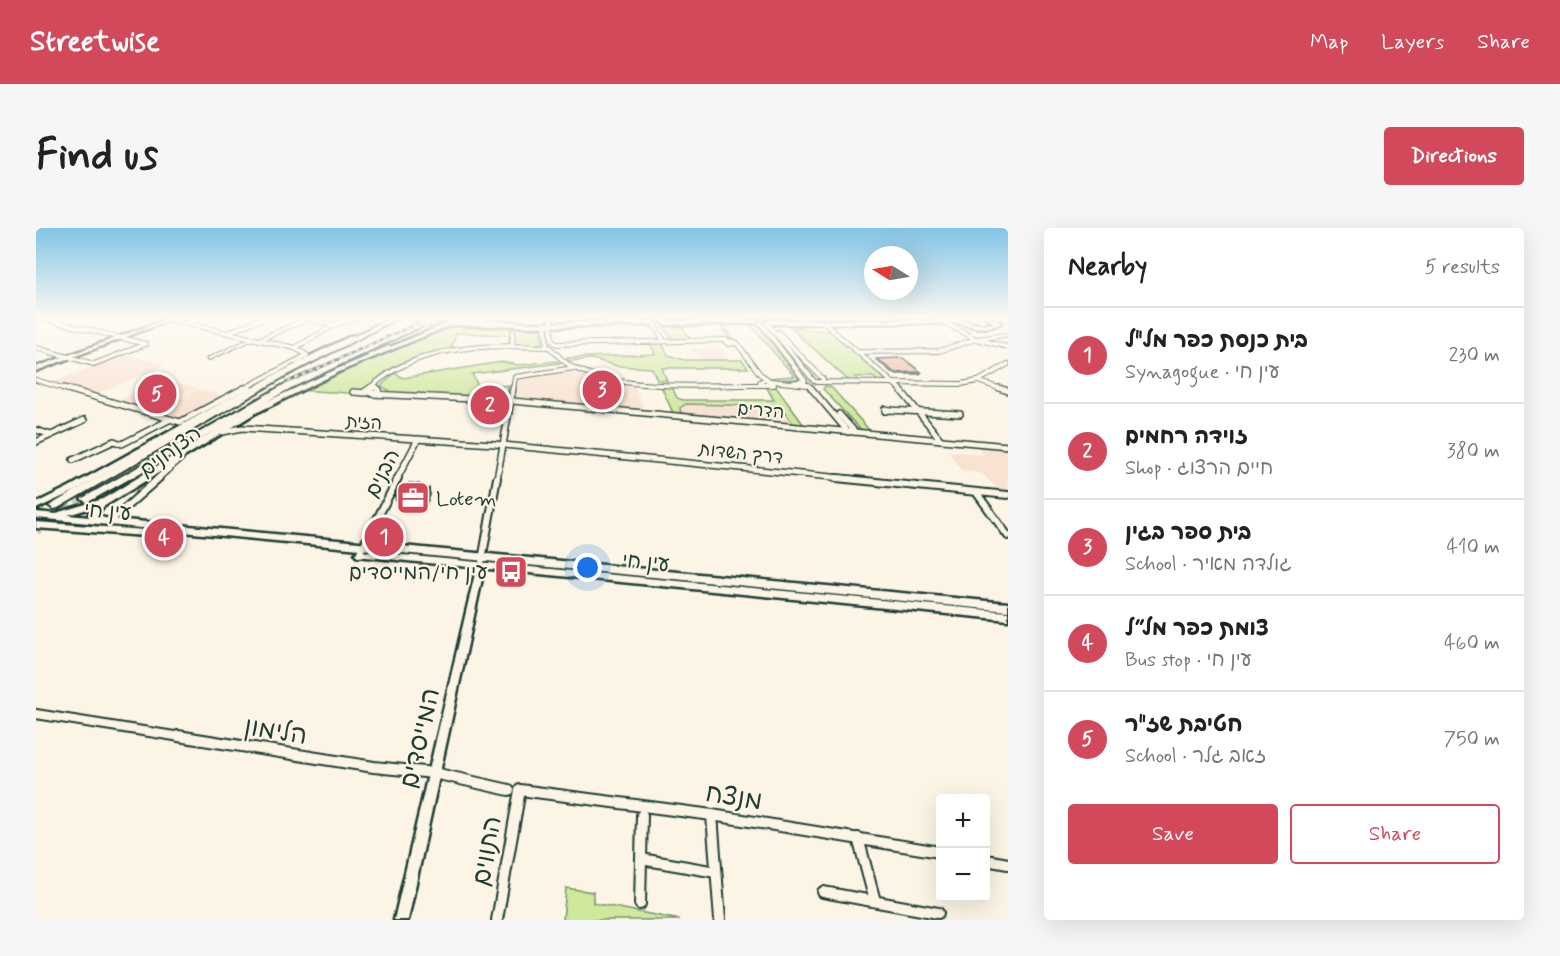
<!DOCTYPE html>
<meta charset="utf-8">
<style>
:root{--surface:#fff;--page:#f6f6f6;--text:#222;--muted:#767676;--line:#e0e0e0;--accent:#d1495b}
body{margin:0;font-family:Mynerve,"Playpen Sans Hebrew",sans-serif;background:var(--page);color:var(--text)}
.controls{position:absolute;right:18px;bottom:18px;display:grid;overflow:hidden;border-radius:6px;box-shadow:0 6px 24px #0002}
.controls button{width:54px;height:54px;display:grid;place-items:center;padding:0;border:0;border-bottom:2px solid var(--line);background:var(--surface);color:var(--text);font:30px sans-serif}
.compass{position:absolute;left:828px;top:18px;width:54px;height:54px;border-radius:50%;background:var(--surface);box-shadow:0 6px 24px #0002;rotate:281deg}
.you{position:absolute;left:552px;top:340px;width:21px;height:21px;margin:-15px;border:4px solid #fff;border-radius:50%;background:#1a73e8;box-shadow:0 0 0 9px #1a73e833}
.badge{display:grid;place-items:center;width:39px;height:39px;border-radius:50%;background:var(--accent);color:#fff;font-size:20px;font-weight:700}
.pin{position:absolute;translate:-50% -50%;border:3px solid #fff;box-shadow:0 2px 6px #0006}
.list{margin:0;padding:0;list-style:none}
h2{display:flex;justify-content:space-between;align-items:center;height:78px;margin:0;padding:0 24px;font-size:26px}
h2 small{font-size:20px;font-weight:400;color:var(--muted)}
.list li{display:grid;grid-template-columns:39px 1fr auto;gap:18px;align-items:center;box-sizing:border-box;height:96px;padding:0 24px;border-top:2px solid var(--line)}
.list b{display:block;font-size:22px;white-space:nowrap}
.list p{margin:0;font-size:20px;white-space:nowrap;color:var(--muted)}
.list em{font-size:20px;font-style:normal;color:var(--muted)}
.actions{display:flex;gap:12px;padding:18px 24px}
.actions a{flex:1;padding:14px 0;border:2px solid var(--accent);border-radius:6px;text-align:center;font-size:21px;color:var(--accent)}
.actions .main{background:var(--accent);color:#fff}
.map{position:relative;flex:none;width:972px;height:692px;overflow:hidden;border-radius:6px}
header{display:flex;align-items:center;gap:36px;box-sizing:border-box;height:84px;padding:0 30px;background:var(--accent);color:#fff}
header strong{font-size:28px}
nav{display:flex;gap:33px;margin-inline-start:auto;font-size:21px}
.intro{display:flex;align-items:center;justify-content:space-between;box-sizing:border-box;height:144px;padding:0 36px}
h1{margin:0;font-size:42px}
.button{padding:15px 27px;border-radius:6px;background:var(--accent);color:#fff;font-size:21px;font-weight:700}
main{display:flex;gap:36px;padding:0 36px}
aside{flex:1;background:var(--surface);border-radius:6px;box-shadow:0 6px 24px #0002}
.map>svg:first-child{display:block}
</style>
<header>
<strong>Streetwise</strong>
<nav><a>Map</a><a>Layers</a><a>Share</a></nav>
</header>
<div class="intro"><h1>Find us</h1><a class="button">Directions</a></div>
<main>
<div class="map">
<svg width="972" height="692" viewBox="0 0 972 692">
<rect width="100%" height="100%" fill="#fcf5e5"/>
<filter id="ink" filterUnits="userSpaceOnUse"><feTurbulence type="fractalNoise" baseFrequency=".0167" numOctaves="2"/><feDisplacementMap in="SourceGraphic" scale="12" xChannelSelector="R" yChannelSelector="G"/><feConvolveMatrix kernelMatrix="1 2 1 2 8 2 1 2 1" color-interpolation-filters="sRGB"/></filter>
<g filter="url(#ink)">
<g fill="#f8e2d1">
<path d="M655,120L686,121L694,132H663Z"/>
<path d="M88,126L129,137L58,167L16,155Z"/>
<path d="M536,142L558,151L598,157L609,183L480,171L483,150Z"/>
<path d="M129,151L160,160L113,183L81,173Z"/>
<path d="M161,161L193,169L144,191L115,183Z"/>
<path d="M650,176L730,178L750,185L757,196L645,186L644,180Z"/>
<path d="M941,217L967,220L972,225V265H966L945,245L926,243L912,223L948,227Z"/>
</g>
<g fill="#cee89e" stroke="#769269" stroke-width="1.5">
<path d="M401,93L417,94L300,138Z"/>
<path d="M686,95L697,110L694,111L684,98L646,99L654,111H637L627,99L632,96Z"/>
<path d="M692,95L721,96L763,151L741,152L732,150L758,148L717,100L711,97H694Z"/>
<path d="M442,97L504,100L507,114L499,117L473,116V107L420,105L415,121C385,126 345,137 329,166L260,162C307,142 393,96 442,97Z"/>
<path d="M765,99L772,102L796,103L855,154H843L837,149H819L823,153H813L755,100Z"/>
<path d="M625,114L632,127L648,132H706L712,140H626L631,153L621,152L616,140L581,138L556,131L534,133L531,130L619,126L614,115Z"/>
<path d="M521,133L524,135L436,146L443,160L472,157L471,170L356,164L345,158L359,145L367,150L465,134L483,137Z"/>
<path d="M635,157L641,170L647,172H738L731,160L740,159L768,197L757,196L750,185L730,178L650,176L644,180L645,186L637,185L625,158Z"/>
<path d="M789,158L795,159L835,204L824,201L787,161Z"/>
<path d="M530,660L557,664V675L644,692H527Z"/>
</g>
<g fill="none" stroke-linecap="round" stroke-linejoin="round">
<g stroke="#d0d0c2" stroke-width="11" stroke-dasharray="11 5" stroke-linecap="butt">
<path d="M0,289L18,278"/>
<path d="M0,302L50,271"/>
</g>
<defs>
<path id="pedestrian" d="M172,131L216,111"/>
<g id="minor-far4">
<path d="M5,90L110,116"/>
<path d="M269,90L298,97"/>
<path d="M515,90L516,112L519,115"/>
<path d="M622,90L625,92"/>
<path d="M135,92L259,120L271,127L205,162"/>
<path d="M787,94L865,162"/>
<path d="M907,94L940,111L972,119"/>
<path d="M149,95L163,90"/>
<path d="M509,95L511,115"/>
<path d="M725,95L769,153"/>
<path d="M731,95L778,153"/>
<path d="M618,96L628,113"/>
<path d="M742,104L787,151"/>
<path d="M191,105L227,90"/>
<path d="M223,112L271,91"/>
<path d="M689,112L701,115L692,116Z"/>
<path d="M701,115L724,146L734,153"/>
<path d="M521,116L690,112"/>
<path d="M476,118L477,104"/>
<path d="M513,119C521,126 529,136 538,140C595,165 666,156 727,157"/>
<path d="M0,120L58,136L110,116"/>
<path d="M259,120L298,97L321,90"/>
<path d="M823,124L903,123L940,111L969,107"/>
<path d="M0,152L33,162"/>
<path d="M728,152L737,154L738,157H726L724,154Z"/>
<path d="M735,153L755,155"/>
<path d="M768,153L755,155L771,157"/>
<path d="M942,153L968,162"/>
<path d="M781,154L925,156L942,153L972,136"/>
<path d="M772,157L776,162"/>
<path d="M333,160C343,153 353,144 364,139C410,116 462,117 512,119"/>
<path d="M330,162L340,159L343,162"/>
<path d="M477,162L479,149L538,140"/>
</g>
<g id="minor-far3">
<path d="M28,160L144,194L208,160"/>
<path d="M334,160L328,164L340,165L343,162L341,160"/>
<path d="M775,160L812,204"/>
<path d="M863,160L905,212"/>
<path d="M963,160L972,163"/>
<path d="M317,164L330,165"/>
<path d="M336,166L476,173L972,218"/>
<path d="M849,181L853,182L849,183Z"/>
<path d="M853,182L924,186"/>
<path d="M803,186L819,204"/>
<path d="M0,202L15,207"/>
<path d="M187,204L206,200L458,216L816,251"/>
<path d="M0,214L48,192"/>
<path d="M37,232L78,213L86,216L133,192"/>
<path d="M121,251L144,231"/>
<path d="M361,251L382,211"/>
<path d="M461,251L477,160"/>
</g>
<g id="minor-far2">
<path d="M800,250L972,267"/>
<path d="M940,264L972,308"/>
<path d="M73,294L123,250"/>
<path d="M323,326L362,250"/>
<path d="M446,332L461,250"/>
</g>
<path id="minor-far1" d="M0,486L151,510"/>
<g id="minor">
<path d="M142,508L338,539L398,545L473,562"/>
<path d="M676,587L684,692"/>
<path d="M822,610L839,673"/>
<path d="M605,631L680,644"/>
<path d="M950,632L972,636"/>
<path d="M787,664L902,685"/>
<path d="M604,676L606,587"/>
<path d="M461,692L484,562L676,587L904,624"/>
</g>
<g id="tertiary">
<path d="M134,90H140L0,143V139Z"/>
<path d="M723,90H728L729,91L727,92Z"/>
<path d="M445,334L449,337L372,692H358L441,337Z"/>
</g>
<g id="secondary">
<path d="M378,90H407L495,95L617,93L620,95L617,97L495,99L381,92Z"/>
<path d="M915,90C931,90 937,100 958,95L951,90H958L965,95C952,102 937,100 924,95L733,96L730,94L733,92H918Z"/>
<path d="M722,92L724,95L629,97L626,95L629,93Z"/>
</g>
<g id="primary">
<path d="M354,90H361L334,104L329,103Z"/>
<path d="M424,90L429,91L420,95L459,94L462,96L459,98L415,97L305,143L218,186L67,279L62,286L68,290L972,375V383L0,290V284L21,286L23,284L67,271L212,182L301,141ZM58,279L52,287L54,289L32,287Z"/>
<path d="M317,107L320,109L319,110L263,137L258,136Z"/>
<path d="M214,159L219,160L39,263L0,281V275L33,259Z"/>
<path d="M0,294L109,302L114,305L109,308L0,300Z"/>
<path d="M324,323L972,384V392L320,328L319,326Z"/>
</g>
<g id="motorway">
<path d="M424,90H431L426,93Z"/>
<path d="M434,90H444L452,93L449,95Z"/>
<path d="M387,94L392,95L255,160L54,273L50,274L45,271L249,156Z"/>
<path d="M341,97L343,98V100L246,150L22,280L18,281L13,278L240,146Z"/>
<path d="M353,118L356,120L355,121L334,129L331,127Z"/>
</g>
</defs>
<use href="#pedestrian" stroke="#1f3d34" stroke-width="5"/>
<use href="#minor-far4" stroke="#1f3d34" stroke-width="6"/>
<use href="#minor-far3" stroke="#1f3d34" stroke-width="8"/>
<use href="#minor-far2" stroke="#1f3d34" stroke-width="10"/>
<use href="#minor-far1" stroke="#1f3d34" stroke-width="12"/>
<use href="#minor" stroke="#1f3d34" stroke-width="14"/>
<use href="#tertiary" stroke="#1f3d34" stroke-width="5"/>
<use href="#secondary" stroke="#1f3d34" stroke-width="5"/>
<use href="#primary" stroke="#1f3d34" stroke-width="5"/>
<use href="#motorway" stroke="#1f3d34" stroke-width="4"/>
<use href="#pedestrian" stroke="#fcf5e5" stroke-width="3"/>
<use href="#minor-far4" stroke="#fcf5e5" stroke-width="4"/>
<use href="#minor-far3" stroke="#fcf5e5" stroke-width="5"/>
<use href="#minor-far2" stroke="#fcf5e5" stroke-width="6"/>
<use href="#minor-far1" stroke="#fcf5e5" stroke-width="8"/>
<use href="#minor" stroke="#fcf5e5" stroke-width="10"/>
<use href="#tertiary" fill="#fcf5e5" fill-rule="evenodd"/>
<use href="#secondary" fill="#fcf5e5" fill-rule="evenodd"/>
<use href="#primary" fill="#fcf5e5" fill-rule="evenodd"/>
<use href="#motorway" fill="#fcf5e5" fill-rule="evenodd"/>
<defs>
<path id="rail" d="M252,154L393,90"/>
</defs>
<use href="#rail" stroke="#1f3d34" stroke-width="3"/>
<use href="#rail" stroke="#fcf5e5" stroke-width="1.5" stroke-dasharray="4" stroke-linecap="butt"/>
<defs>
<path id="motorway-bridge" d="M389,95L400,90"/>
</defs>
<use href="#motorway-bridge" stroke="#1f3d34" stroke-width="9" stroke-linecap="butt"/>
<use href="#motorway-bridge" stroke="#fcf5e5" stroke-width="7"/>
</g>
<g fill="#cd9d8c" stroke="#1f3d34" stroke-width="1.5">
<path d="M841,131L885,144L884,146H858L840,132Z"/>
<path d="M383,256L384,260L394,267L390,276L360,273L359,267L370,260Z"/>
</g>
<path fill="#a78072" stroke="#1f3d34" stroke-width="1.5" d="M393,261L394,267L390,276L389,269Z"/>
<g fill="#eeb7a3" stroke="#1f3d34" stroke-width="1.5">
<path d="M867,130L885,144L859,145L841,131Z"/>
<path d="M373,255L383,256L381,260L393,261L389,269L359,267L363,260H370Z"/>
</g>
</g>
<linearGradient id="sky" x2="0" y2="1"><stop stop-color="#83c4e6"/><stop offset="0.48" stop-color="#fefaf3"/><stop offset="1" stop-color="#fefaf3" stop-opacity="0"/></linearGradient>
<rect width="972" height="187" fill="url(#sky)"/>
<defs>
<symbol id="office-square" viewBox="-11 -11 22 22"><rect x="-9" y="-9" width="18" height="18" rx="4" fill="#d1495b" stroke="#fcf5e5"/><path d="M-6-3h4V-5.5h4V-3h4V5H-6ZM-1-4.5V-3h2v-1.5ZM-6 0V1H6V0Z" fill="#fff"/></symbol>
<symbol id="bus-square" viewBox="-11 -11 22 22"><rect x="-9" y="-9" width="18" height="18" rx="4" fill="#d1495b" stroke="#fcf5e5"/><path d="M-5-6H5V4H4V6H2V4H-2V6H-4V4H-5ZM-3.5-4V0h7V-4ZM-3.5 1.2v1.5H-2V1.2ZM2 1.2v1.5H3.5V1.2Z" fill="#fff"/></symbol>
</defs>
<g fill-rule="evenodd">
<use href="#office-square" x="358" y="251" width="38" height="38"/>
<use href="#bus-square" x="456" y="325" width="38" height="38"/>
</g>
<g text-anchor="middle" stroke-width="4.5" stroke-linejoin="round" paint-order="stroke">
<g font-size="18" fill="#1f3d34" stroke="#fcf5e5">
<text transform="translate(725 182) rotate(5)" y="6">הדרים</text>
<text transform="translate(328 194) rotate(4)" y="6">הזית</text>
<text transform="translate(705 225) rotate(6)" y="6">דרך השדות</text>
</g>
<g font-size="21" fill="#1f3d34" stroke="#fcf5e5">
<text transform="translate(134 223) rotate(-37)" y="7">הצנחנים</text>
<text transform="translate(346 245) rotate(-63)" y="7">הבנים</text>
<text transform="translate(72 283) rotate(4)" y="7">עין חי</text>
<text transform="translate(610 334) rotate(5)" y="7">עין חי</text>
</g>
<g font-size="21" fill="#1f3d34" stroke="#fcf5e5" text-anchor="start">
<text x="400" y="277">Lotem</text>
<text x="452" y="351" text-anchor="end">עין חי/המייסדים</text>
</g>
<g font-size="26" fill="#1f3d34" stroke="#fcf5e5">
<text transform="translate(240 502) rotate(9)" y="9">הלימון</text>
<text transform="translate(383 510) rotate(-77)" y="9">המייסדים</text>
<text transform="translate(698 568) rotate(9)" y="9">מנצח</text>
<text transform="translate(450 623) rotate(-80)" y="9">התווים</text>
</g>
</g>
</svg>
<div class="controls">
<button>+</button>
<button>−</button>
</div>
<svg class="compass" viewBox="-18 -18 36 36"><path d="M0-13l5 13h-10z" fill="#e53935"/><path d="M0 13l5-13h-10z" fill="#767676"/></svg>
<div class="you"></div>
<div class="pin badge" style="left:348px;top:309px">1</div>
<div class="pin badge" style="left:454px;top:177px">2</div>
<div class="pin badge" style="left:566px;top:162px">3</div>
<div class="pin badge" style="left:128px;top:310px">4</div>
<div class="pin badge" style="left:121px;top:166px">5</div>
</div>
<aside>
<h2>Nearby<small>5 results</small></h2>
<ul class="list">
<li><span class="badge">1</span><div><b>בית כנסת כפר מל&quot;ל</b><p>Synagogue · עין חי</p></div><em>230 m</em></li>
<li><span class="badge">2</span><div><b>זוידה רחמים</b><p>Shop · חיים הרצוג</p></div><em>380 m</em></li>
<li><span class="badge">3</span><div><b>בית ספר בגין</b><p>School · גולדה מאיר</p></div><em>410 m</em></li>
<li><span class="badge">4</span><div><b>צומת כפר מל״ל</b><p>Bus stop · עין חי</p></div><em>460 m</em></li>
<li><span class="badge">5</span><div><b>חטיבת שז&quot;ר</b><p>School · זאב גלר</p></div><em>750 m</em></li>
</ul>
<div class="actions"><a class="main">Save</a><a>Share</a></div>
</aside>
</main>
